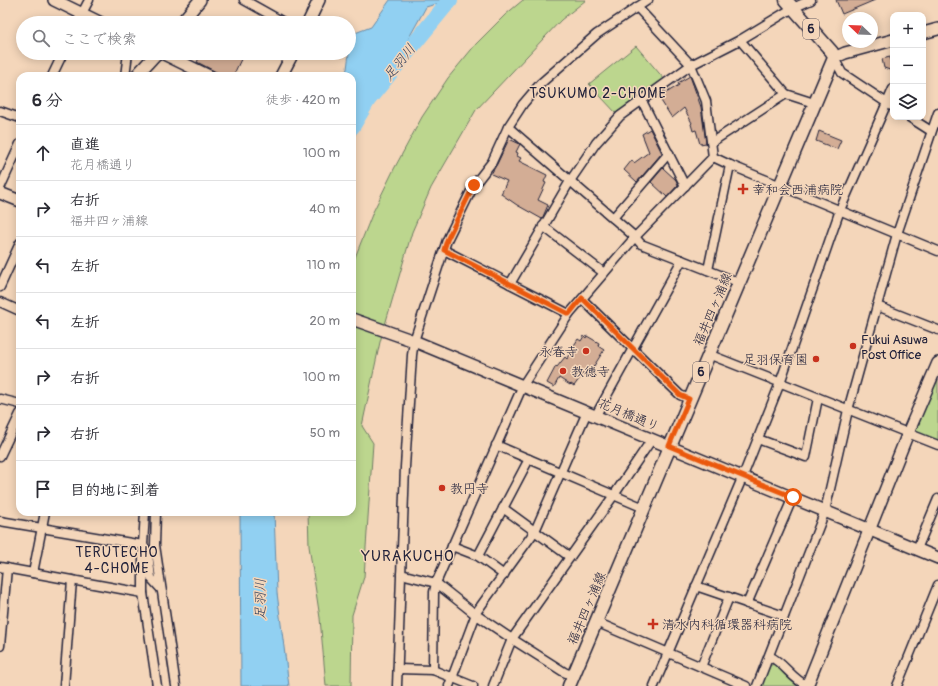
<!DOCTYPE html>
<html lang="ja">
<meta charset="utf-8">
<style>
:root{--surface:#fff;--page:#f7f7f7;--text:#2b2b33;--muted:#7c7c81;--line:#e1e1e2}
body{margin:0;font-family:Pangolin,"Klee One",sans-serif;background:var(--page);color:var(--text)}
.controls{position:absolute;right:12px;top:12px;display:grid;overflow:hidden;border-radius:8px;box-shadow:0 2px 10px #0003}
.controls button{width:36px;height:36px;display:grid;place-items:center;padding:0;border:0;border-bottom:1px solid var(--line);background:var(--surface);color:var(--text);font:20px sans-serif}
.compass{position:absolute;left:842px;top:12px;width:36px;height:36px;border-radius:50%;background:var(--surface);box-shadow:0 2px 10px #0003;rotate:293deg}
.stop{position:absolute;width:12px;height:12px;margin:-9px;border:3px solid #ea580c;border-radius:50%;background:#fff}
.stop.end{background:#ea580c;border-color:#fff;box-shadow:0 1px 4px #0008}
.list{margin:0;padding:0;list-style:none}
h2{display:flex;justify-content:space-between;align-items:center;height:52px;margin:0;padding:0 16px;font-size:17px}
h2 small{font-size:13px;font-weight:400;color:var(--muted)}
.list li{display:grid;grid-template-columns:26px 1fr auto;gap:12px;align-items:center;box-sizing:border-box;height:56px;padding:0 16px;border-top:1px solid var(--line)}
.list b{display:block;font-size:15px;white-space:nowrap}
.list p{margin:0;font-size:13px;white-space:nowrap;color:var(--muted)}
.list em{font-size:13px;font-style:normal;color:var(--muted)}
.icon{flex:none;width:22px;height:22px;fill:none;stroke:currentColor;stroke-width:2;stroke-linecap:round;stroke-linejoin:round}
.map{position:relative;flex:none;width:938px;height:686px;overflow:hidden}
.search{position:absolute;background:var(--surface);box-shadow:0 2px 10px #0003;left:16px;top:16px;width:340px;height:44px;display:flex;align-items:center;gap:10px;box-sizing:border-box;padding:0 14px;border-radius:22px;color:var(--muted);font-size:15px}
.panel{position:absolute;background:var(--surface);box-shadow:0 2px 10px #0003;left:16px;top:72px;width:340px;height:444px;border-radius:12px}
.map>svg:first-child{display:block}
</style>
<div class="map">
<svg width="938" height="686" viewBox="0 0 938 686">
<rect width="100%" height="100%" fill="#f4d6ba"/>
<filter id="ink" filterUnits="userSpaceOnUse"><feTurbulence type="fractalNoise" baseFrequency=".025" numOctaves="2"/><feDisplacementMap in="SourceGraphic" scale="8" xChannelSelector="R" yChannelSelector="G"/><feConvolveMatrix kernelMatrix="1 2 1 2 8 2 1 2 1" color-interpolation-filters="sRGB"/></filter>
<g filter="url(#ink)">
<g fill="#bcd68e" stroke="#6f7c64">
<path d="M523,0H586L561,20L476,110L431,188L412,232L380,342L362,426L373,443L364,577L352,615L351,686H326L320,618L309,546L308,512H352V265L373,212L394,169L422,117L448,78L476,44L505,15Z"/>
<path d="M636,46L665,80L616,113L589,84Z"/>
<path d="M938,376V442L913,432Z"/>
<path d="M778,663L801,686H760L768,666Z"/>
</g>
<g fill="#91d0f2" stroke="#658aa9">
<path d="M390,0H449L426,7L352,140V76H343L347,69L349,53L355,33L371,27Z"/>
<path d="M240,512H274L277,593L289,686H241Z"/>
</g>
<g fill="none" stroke-linecap="round" stroke-linejoin="round">
<path stroke="#91d0f2" stroke-width="16" d="M352,127L368,100L450,0"/>
</g>
<g fill="#d3ad95" stroke="#22223b">
<path d="M836,0H875L842,14Z"/>
<path d="M202,53H244L233,76H224L197,62Z"/>
<path d="M890,57L893,71L884,68L882,59Z"/>
<path d="M690,76L701,107L706,143L700,144L696,130L693,131L691,124L692,123L684,108L672,118L658,96L665,91L666,93L679,85L678,83Z"/>
<path d="M650,129L662,153L637,182L624,170L632,160L634,163L649,152L642,134Z"/>
<path d="M819,131L841,140L837,149L816,141Z"/>
<path d="M509,139L520,144L516,152L518,153L517,156L521,158L519,161L547,175L544,182L546,183L538,200L548,205L542,219L517,205L501,194L507,181L491,174L497,164Z"/>
<path d="M663,168L676,180L678,185L667,197L651,182Z"/>
<path d="M584,336L586,338L587,336L599,343L598,346L604,350L592,369L588,367L574,386L571,384L570,385L559,378L554,387L547,383L556,366L557,367L565,357L567,359L574,349L573,347L578,339L581,341Z"/>
</g>
<g fill="none" stroke-linecap="round" stroke-linejoin="round">
<defs>
<g id="street">
<path d="M244,0L285,23"/>
<path d="M637,7L691,65L706,101L713,157L730,165L938,251"/>
<path d="M77,23L89,0"/>
<path d="M740,40L786,94"/>
<path d="M834,58L842,73L893,107"/>
<path d="M52,76L63,53"/>
<path d="M125,76L128,53"/>
<path d="M642,101L685,186"/>
<path d="M0,111L20,118"/>
<path d="M909,117L931,131"/>
<path d="M508,127L635,237L641,244L738,282"/>
<path d="M712,142L786,94L814,103"/>
<path d="M0,188L20,144"/>
<path d="M613,218L669,153"/>
<path d="M543,226L604,273"/>
<path d="M444,250L569,314"/>
<path d="M708,270L730,165"/>
<path d="M510,284L570,181L596,143L620,116L691,65L740,40L793,8L811,0"/>
<path d="M0,287L20,243"/>
<path d="M582,299L680,395L689,399"/>
<path d="M0,302L20,311"/>
<path d="M877,306L938,330"/>
<path d="M708,354L938,445"/>
<path d="M0,399L20,404"/>
<path d="M596,415L682,260"/>
<path d="M758,439L806,457L818,398"/>
<path d="M496,445L644,508"/>
<path d="M0,456L20,414"/>
<path d="M503,508L570,557"/>
<path d="M145,512L143,545V593L157,686"/>
<path d="M156,512L155,545L176,686"/>
<path d="M0,521L143,545L148,554L151,578L161,589"/>
<path d="M452,546L478,556L504,575"/>
<path d="M917,549L938,499"/>
<path d="M478,556L529,459"/>
<path d="M0,567L143,593"/>
<path d="M33,573L45,512"/>
<path d="M401,574L436,583L475,614L512,639L564,672L573,676"/>
<path d="M696,586L784,616"/>
<path d="M747,604L793,497"/>
<path d="M475,614L535,531L587,412"/>
<path d="M596,622L746,686"/>
<path d="M0,646L7,568"/>
<path d="M769,656C785,663 791,679 808,686"/>
<path d="M701,667L729,597"/>
<path d="M398,669L433,670L473,686"/>
<path d="M433,670L434,592L436,583L523,385L569,314L635,237L713,157"/>
<path d="M64,686L72,580"/>
<path d="M397,686L405,467L412,355L414,341L447,240L474,185L492,162L508,127L523,104L540,84L597,34L648,0"/>
<path d="M449,686L476,614"/>
<path d="M493,686L512,639L614,495L652,439"/>
<path d="M654,686L743,476L780,383L840,210L893,89"/>
<path d="M757,686L825,511L848,410L897,234L938,113"/>
<path d="M897,686L938,585"/>
</g>
<g id="secondary">
<path d="M54,0L101,23"/>
<path d="M181,23L200,0"/>
<path d="M308,23L319,0"/>
<path d="M923,33L938,29"/>
<path d="M162,53L209,76"/>
<path d="M834,58L845,53L893,40"/>
<path d="M136,76L157,53"/>
<path d="M281,76L293,53"/>
<path d="M0,193L20,201"/>
<path d="M352,319L414,341L938,558"/>
<path d="M807,686L908,433L938,363"/>
</g>
<path id="primary" d="M569,686L834,58L832,52L786,0"/>
</defs>
<use href="#street" stroke="#22223b" stroke-width="11"/>
<use href="#secondary" stroke="#22223b" stroke-width="14"/>
<use href="#primary" stroke="#22223b" stroke-width="15"/>
<use href="#street" stroke="#f4d6ba" stroke-width="8"/>
<use href="#secondary" stroke="#f4d6ba" stroke-width="11"/>
<use href="#primary" stroke="#f4d6ba" stroke-width="12"/>
</g>
</g>
<g fill="none" stroke-linecap="round" stroke-linejoin="round" filter="url(#ink)">
<path stroke="#ea580c" stroke-width="5" d="M474,185L447,240L444,250L569,314L582,298L680,395L689,399L669,446L793,497"/>
</g>
<g fill="#c8321e" stroke="#f4d6ba" stroke-width="1.5">
<path d="M741 183h4v4h4v4h-4v4h-4v-4h-4v-4h4z"/>
<circle cx="853" cy="346" r="4"/>
<circle cx="586" cy="351" r="4"/>
<circle cx="816" cy="359" r="4"/>
<circle cx="563" cy="371" r="4"/>
<circle cx="442" cy="488" r="4"/>
<path d="M651 618h4v4h4v4h-4v4h-4v-4h-4v-4h4z"/>
</g>
<g text-anchor="middle" stroke-width="3" stroke-linejoin="round" paint-order="stroke">
<g fill="#f4d6ba" stroke="#615861" stroke-width="1">
<rect x="803" y="19" width="16" height="20" rx="3"/>
<rect x="693" y="362" width="16" height="20" rx="3"/>
</g>
<g font-size="12" font-weight="bold" fill="#22223b">
<text x="811" y="33">6</text>
<text x="701" y="376">6</text>
</g>
<g font-size="13" fill="#22223b" stroke="#f4d6ba" text-anchor="start">
<text x="752" y="194">幸和会西浦病院</text>
<text x="861" y="344">Fukui Asuwa<tspan x="861" dy="15">Post Office</tspan></text>
<text x="578" y="356" text-anchor="end">永春寺</text>
<text x="808" y="364" text-anchor="end">足羽保育園</text>
<text x="571" y="376">教徳寺</text>
<text x="450" y="493">教円寺</text>
<text x="662" y="629">清水内科循環器科病院</text>
</g>
<g font-size="13" fill="#22223b" stroke="#f4d6ba">
<text transform="translate(712 309) rotate(-67)" y="5">福井四ヶ浦線</text>
<text transform="translate(629 414) rotate(23)" y="5">花月橋通り</text>
<text transform="translate(586 608) rotate(-67)" y="5">福井四ヶ浦線</text>
</g>
<g font-size="14" font-style="italic" fill="#384560" stroke="#f4d6ba">
<text transform="translate(399 62) rotate(-51)" y="5">足羽川</text>
<text transform="translate(260 599) rotate(-91)" y="5">足羽川</text>
</g>
<g font-size="14" letter-spacing="1" fill="#22223b" stroke="#f4d6ba">
<text x="598" y="98">TSUKUMO 2-CHOME</text>
<text x="117" y="557">TERUTECHO<tspan x="117" dy="16">4-CHOME</tspan></text>
</g>
<g font-size="15" letter-spacing="1" fill="#22223b" stroke="#f4d6ba">
<text x="408" y="561">YURAKUCHO</text>
</g>
</g>
</svg>
<div class="controls">
<button>+</button>
<button>−</button>
<button><svg class="icon" aria-label="layers" viewBox="0 0 24 24"><path d="M12 4l9 5-9 5-9-5zM3 14l9 5 9-5"/></svg></button>
</div>
<svg class="compass" viewBox="-18 -18 36 36"><path d="M0-13l5 13h-10z" fill="#e53935"/><path d="M0 13l5-13h-10z" fill="#7c7c81"/></svg>
<div class="stop" style="left:793px;top:497px"></div>
<div class="stop end" style="left:474px;top:185px"></div>
<div class="search"><svg class="icon" aria-label="search" viewBox="0 0 24 24"><circle cx="10" cy="10" r="6"/><path d="M15 15l6 6"/></svg>ここで検索</div>
<section class="panel">
<h2>6 分<small>徒歩 · 420 m</small></h2>
<ul class="list">
<li><svg class="icon" aria-label="ahead" viewBox="0 0 24 24"><path d="M12 20V5M6 11l6-6 6 6"/></svg><div><b>直進</b><p>花月橋通り</p></div><em>100 m</em></li>
<li><svg class="icon" aria-label="right" viewBox="0 0 24 24"><path d="M7 20v-9h11M14 6l5 5-5 5"/></svg><div><b>右折</b><p>福井四ヶ浦線</p></div><em>40 m</em></li>
<li><svg class="icon" aria-label="left" viewBox="0 0 24 24"><path d="M17 20v-9H6M10 6l-5 5 5 5"/></svg><div><b>左折</b></div><em>110 m</em></li>
<li><svg class="icon" aria-label="left" viewBox="0 0 24 24"><path d="M17 20v-9H6M10 6l-5 5 5 5"/></svg><div><b>左折</b></div><em>20 m</em></li>
<li><svg class="icon" aria-label="right" viewBox="0 0 24 24"><path d="M7 20v-9h11M14 6l5 5-5 5"/></svg><div><b>右折</b></div><em>100 m</em></li>
<li><svg class="icon" aria-label="right" viewBox="0 0 24 24"><path d="M7 20v-9h11M14 6l5 5-5 5"/></svg><div><b>右折</b></div><em>50 m</em></li>
<li><svg class="icon" aria-label="arrive" viewBox="0 0 24 24"><path d="M6 21V4h12l-3 4 3 4H6"/></svg><div><b>目的地に到着</b></div></li>
</ul>
</section>
</div>
